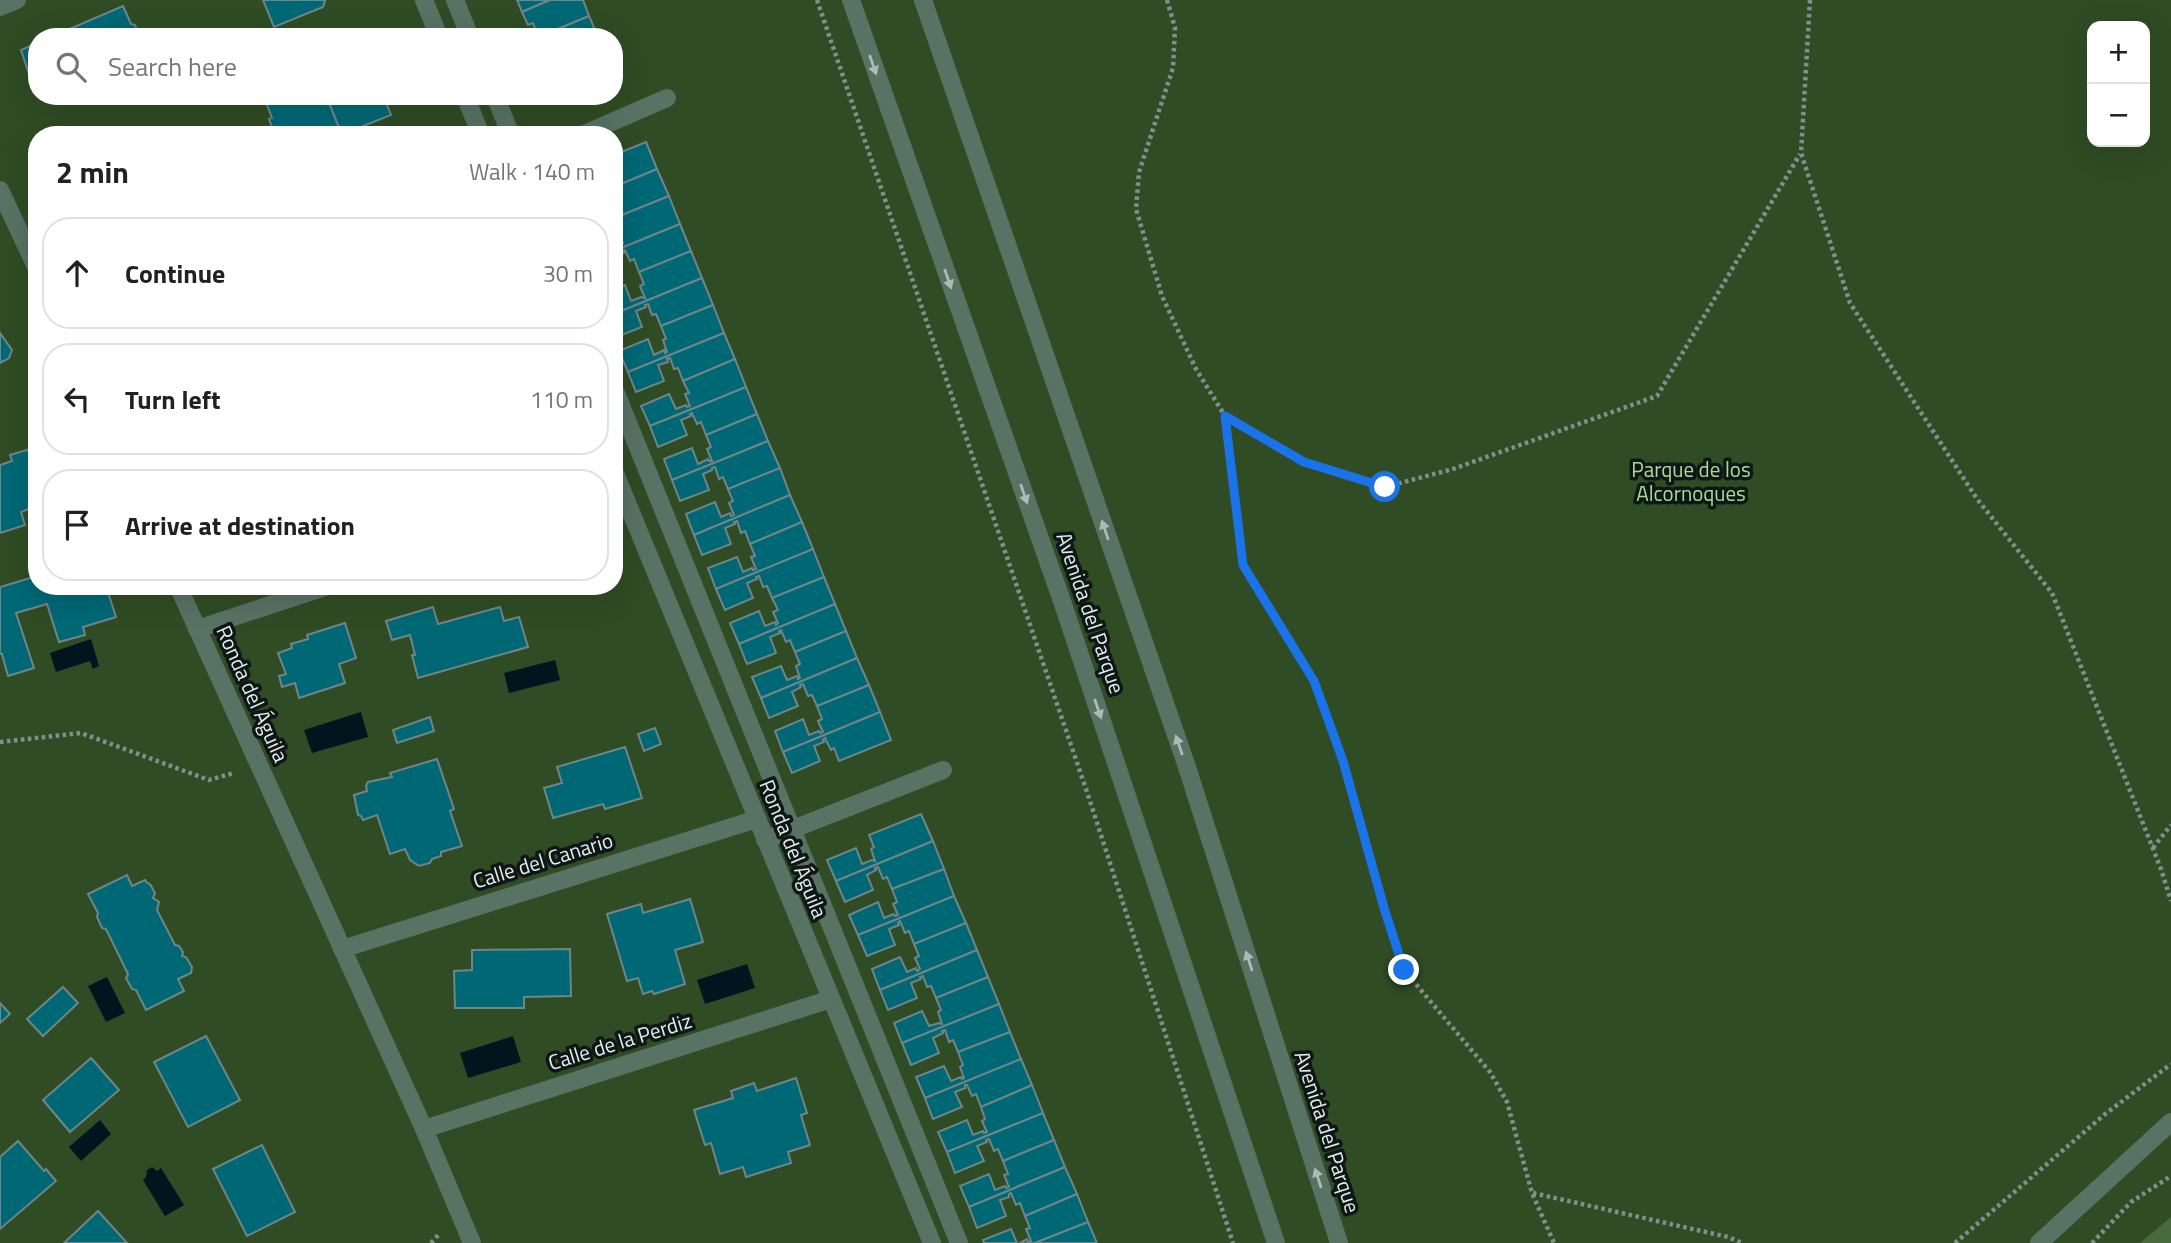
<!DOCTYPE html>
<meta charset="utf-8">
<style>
:root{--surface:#fff;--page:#f2f2f2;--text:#202124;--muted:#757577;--line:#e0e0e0}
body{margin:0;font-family:"Titillium Web",sans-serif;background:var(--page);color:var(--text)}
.controls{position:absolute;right:21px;top:21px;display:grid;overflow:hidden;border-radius:14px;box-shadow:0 7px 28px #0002}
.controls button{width:63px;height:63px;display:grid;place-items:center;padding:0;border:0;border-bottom:2px solid var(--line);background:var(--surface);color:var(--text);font:35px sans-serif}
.stop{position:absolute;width:21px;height:21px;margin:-16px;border:5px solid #1a73e8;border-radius:50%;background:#fff}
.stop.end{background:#1a73e8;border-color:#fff;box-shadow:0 2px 7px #0008}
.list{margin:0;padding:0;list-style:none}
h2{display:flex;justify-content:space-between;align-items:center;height:91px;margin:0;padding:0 28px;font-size:30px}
h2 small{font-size:23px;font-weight:400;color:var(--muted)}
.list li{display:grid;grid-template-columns:46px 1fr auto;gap:21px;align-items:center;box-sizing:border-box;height:112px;margin:0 14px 14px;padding:0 14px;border:2px solid var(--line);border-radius:28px}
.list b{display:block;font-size:26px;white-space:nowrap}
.list em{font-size:23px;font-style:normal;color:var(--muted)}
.icon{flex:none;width:38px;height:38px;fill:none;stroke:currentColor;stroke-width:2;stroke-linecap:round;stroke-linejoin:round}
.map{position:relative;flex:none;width:2171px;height:1243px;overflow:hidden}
.search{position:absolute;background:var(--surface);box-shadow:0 7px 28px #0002;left:28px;top:28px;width:595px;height:77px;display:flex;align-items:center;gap:18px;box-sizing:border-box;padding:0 24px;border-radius:28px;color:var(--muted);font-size:26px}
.panel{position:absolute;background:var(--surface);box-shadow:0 7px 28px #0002;left:28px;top:126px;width:595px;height:469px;border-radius:28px}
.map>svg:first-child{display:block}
</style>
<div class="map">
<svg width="2171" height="1243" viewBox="0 0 2171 1243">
<rect width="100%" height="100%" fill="#1f312e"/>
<path fill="#2f4c24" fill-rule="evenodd" d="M0,0H2171V1243H0ZM2092,26H2145V142H2092ZM37,37H614V96H37ZM37,135H614V586H37Z"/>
<path fill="#486b3c" d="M2171,1217V1243H2140Z"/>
<g fill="#02141e">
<path d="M91,639L99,666L93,669L90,661L56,672L50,653Z"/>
<path d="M555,660L560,680L509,693L504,673Z"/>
<path d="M361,712L368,737L312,753L304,730Z"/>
<path d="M747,964L755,988L705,1004L697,980Z"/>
<path d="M107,977L125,1013L106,1022L88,986Z"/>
<path d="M513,1036L521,1062L468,1078L460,1053Z"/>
<path d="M100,1120L111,1134L81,1161L69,1147Z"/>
<path d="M152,1167L157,1171L161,1168L184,1205L165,1216L143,1180L146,1177L147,1170Z"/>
</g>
<g fill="#006875" stroke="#708588" stroke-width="2">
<path d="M263,0H325V1L323,7L274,27Z"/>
<path d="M517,0H550L522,12Z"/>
<path d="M550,0H583L589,16L538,37L533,23L528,25L522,12Z"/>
<path d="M123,6L131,24L135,25L140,37H70L67,30Z"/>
<path d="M589,16L598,37H539Z"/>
<path d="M37,43V82L31,80L21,50Z"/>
<path d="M326,96H392L385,100L391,115L358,128L357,132L342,135Z"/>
<path d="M326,96L342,135H275L269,119L272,118L264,97Z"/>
<path d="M646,142L657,169L614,187V155Z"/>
<path d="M657,169L669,196L617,217L614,212V187Z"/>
<path d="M669,196L680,224L614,251V244L619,242L620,244L623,243L618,231L622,230L617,217Z"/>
<path d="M680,224L691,251L639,272L634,259L630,261L625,250H623L624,253L614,257V251Z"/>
<path d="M691,251L702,278L614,314V289L625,285L631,301L641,297L645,298L640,286L644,284L639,272Z"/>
<path d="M702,278L713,305L661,326L656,314L652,315L648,304L645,305L646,307L636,311L642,327L614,338V314Z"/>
<path d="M713,305L724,333L628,372L619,351L648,339L654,355L664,350L665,353L667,352L663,340L666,339L661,326Z"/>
<path d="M0,333L12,350L9,358L0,363Z"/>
<path d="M724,333L735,359L683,381L678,368L674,369L670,358L667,359L668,362L658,365L664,381L636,392L628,372Z"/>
<path d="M735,359L746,387L650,426L641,406L669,394L676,409L686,405L687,407L690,406L685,394L689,393L683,381Z"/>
<path d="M746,387L757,414L706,435L701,422L697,424L692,413L690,414L691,416L681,420L687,435L658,447L650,426Z"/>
<path d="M757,414L768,441L672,480L664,459L692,448L698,464L708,459L709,461H712L707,449L711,447L706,435Z"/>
<path d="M768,441L780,468L728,489L723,477L719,479L715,467L712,468V470L703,474L709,490L680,501L672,480Z"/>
<path d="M37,447V480L32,481L37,492V517L34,507L21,512L25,525L0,533V465L12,461L10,455Z"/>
<path d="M780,468L790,495L694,535L686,514L715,502L721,517L730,513L731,516L734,515L729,503L733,501L728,489Z"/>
<path d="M790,495L802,522L750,544L745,531L741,533L737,521L734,522L735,524L725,528L731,544L702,555L694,535Z"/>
<path d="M802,522L813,549L716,589L708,568L737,557L743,572L752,568L753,570L756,569L751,557L755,556L750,544Z"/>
<path d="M813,549L824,577L772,598L767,586L763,587L759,576L756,577L757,579L747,583L753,598L725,610L716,589Z"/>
<path d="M37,576V586H106L116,617L83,627L85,635L59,642L47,604L16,613L34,668L8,676L2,654H0V587Z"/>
<path d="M824,577L835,604L739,644L730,623L759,611L765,626L775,622L776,625L778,623L773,612L778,610L772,598Z"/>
<path d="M835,604L846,631L795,652L790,640L786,642L781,630L779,631L780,633L770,637L776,653L747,664L739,644Z"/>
<path d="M433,607L438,624L500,607L504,621L519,617L528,647L418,678L412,655H415L410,635L392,640L386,621Z"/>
<path d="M345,623L356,658L339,664L345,683L299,698L295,683L282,687L279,676L286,674L278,653L292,648L291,644L308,639L307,635Z"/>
<path d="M846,631L857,658L761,698L752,677L781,666L787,680L797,676L798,679L800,678L796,666L800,664L795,652Z"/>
<path d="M857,658L869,685L817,706L812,695L808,696L803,684L800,685L801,687L792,692L798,706L769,718L761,698Z"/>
<path d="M869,685L880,712L783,752L775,731L803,719L809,735L819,731L820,733L823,732L818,721L822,719L817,706Z"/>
<path d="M880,712L891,740L839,761L834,748L831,750L825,738L823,740L824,742L814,746L820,761L792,773L783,752Z"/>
<path d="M430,717L434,731L397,743L393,730Z"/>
<path d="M655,728L661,744L644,751L638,734Z"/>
<path d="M625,747L642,798L605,809L603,804L553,818L544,788L562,783L557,767Z"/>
<path d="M437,759L454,809L450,811L462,846L441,852V856L432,859L430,863L419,866L410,860L405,849L390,854L377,815L363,820L361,816L358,815L354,795L367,791L366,786L368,782L392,777L390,773Z"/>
<path d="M921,814L933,841L836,881L827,860L856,848L862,864L872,860L875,861L871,849L874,847L869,835Z"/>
<path d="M933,841L944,869L892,889L887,877L883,879L878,867L875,868L876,870L867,875L873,890L845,902L836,881Z"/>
<path d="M944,869L954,896L858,935L849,915L878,902L884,918L894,914L895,916L898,915L893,904L897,902L892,889Z"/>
<path d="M127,875L132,886L145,880L147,883L150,884L155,893L153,898L159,902L157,910L175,945L179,946L183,952L182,956L186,957L192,967L191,973L178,979L184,991L146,1010L136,990L132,989L126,978L128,974L106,929L102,928L97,917L98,913L88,894Z"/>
<path d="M954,896L966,923L914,944L909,931L905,933L900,921L898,923L899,925L889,929L895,945L867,956L858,935Z"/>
<path d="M690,899L703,942L675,950L685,984L654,994L652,991L643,994L638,978L627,981L607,914L641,904L643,913Z"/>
<path d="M966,923L977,950L880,990L872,969L900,957L907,972L916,968L917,971L920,969L915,958L919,956L914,944Z"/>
<path d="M570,949L571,996L524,997V1008H455L454,971L472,970V950Z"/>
<path d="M977,950L988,977L936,998L931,986L927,987L923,976L920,977L921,979L911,983L917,998L888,1010L880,990Z"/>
<path d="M988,977L999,1004L902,1043L894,1023L922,1011L929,1026L939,1023L942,1024L938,1012L941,1010L936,998Z"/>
<path d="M63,987L78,1003L43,1036L27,1019Z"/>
<path d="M0,1003L10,1014L0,1023Z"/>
<path d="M999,1004L1010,1032L958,1052L953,1040L949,1042L945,1030L942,1031L943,1033L933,1038L939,1053L911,1065L902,1043Z"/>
<path d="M1010,1032L1021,1059L925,1098L916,1077L944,1066L951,1081L961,1077L962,1079L964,1078L960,1067L963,1065L958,1052Z"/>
<path d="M206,1036L240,1100L188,1127L154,1062Z"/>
<path d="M91,1058L119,1090L70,1132L43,1100Z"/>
<path d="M1021,1059L1032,1085L981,1107L976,1094L972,1096L967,1085H965V1088L955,1092L962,1107L933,1119L925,1098Z"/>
<path d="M796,1078L807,1113L801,1115L810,1145L788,1152L791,1163L746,1177L743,1167L720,1174L711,1143L705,1145L694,1110L733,1098L731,1091L754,1083L757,1091Z"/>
<path d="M1032,1085L1043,1113L947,1152L938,1132L967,1120L973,1135L983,1131L984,1133L987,1132L982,1121L985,1119L981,1107Z"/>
<path d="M1043,1113L1054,1140L1003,1161L998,1149L994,1151L989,1139L986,1140L987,1142L977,1146L984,1161L955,1173L947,1152Z"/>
<path d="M1054,1140L1065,1167L969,1207L960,1186L989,1174L995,1190L1005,1186L1006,1188L1009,1187L1004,1175L1008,1174L1003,1161Z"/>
<path d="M18,1141L44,1171L46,1169L56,1181L0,1229V1157Z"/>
<path d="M262,1145L295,1212L247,1236L213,1169Z"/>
<path d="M1065,1167L1077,1194L1025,1216L1020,1203L1016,1205L1011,1193L1009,1194V1197L1000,1200L1006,1216L977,1228L969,1207Z"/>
<path d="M1077,1194L1088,1222L1035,1243H1020L1027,1239L1028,1242L1031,1241L1026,1229L1030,1228L1025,1216Z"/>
<path d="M98,1211L127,1243H64Z"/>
<path d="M1088,1222L1097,1243H1035Z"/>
<path d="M1011,1229L1017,1243H984L983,1240Z"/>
</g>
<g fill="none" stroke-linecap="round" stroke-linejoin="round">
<g stroke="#81908e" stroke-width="4.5" stroke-dasharray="3.5 3.5" stroke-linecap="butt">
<path d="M817,0L1087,792L1233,1243"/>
<path d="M1167,0L1175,28L1173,68L1139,172L1136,209L1162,296L1196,369L1225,416L1243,565L1314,681L1343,762L1384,908L1404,970L1490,1072L1507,1102L1532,1193L1554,1243"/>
<path d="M1810,0L1801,153L1850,303L1977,499L2052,593L2161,869L2171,901"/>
<path d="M1226,416L1304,462L1385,487L1453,469L1657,396L1800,154"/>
<path d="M0,742L81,733L209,780L234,773"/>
<path d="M2153,848L2171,825"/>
<path d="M1533,1193L1728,1237L1742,1243"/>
<path d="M431,1243L440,1233"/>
<path d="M1955,1243L2104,1115L2171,1064"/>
<path d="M2092,1243L2131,1202L2171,1176"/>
</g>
<g stroke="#587264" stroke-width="18">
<path d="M455,0L470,37"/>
<path d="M495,96L511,135"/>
<path d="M614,388L959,1243"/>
<path d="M2039,1243L2171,1122"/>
</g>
<g stroke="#587264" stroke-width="18">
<path d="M424,0L439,37"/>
<path d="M0,7L17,0"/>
<path d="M465,96L481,135"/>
<path d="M582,135L667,98"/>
<path d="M0,190L37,269"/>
<path d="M614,471L932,1243"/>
<path d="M178,586L424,1129L472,1243"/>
<path d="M197,629L328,586"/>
<path d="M765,840L943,770"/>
<path d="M342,949L757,819"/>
<path d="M424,1129L831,999"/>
</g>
<g stroke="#587264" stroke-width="18">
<path d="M851,0L1063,604L1276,1243"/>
<path d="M923,0L1187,767L1339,1243"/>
</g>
</g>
<defs><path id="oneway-solid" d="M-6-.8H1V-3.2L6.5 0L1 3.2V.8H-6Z" transform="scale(1.75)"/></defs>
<g fill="#abbcb6">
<use href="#oneway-solid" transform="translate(873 65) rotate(71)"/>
<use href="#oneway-solid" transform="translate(948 279) rotate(71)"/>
<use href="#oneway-solid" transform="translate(1024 494) rotate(71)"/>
<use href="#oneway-solid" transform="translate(1105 530) rotate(-109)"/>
<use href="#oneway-solid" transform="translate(1098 709) rotate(71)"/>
<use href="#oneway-solid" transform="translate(1179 745) rotate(-109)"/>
<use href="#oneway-solid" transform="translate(1249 961) rotate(-108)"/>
<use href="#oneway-solid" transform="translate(1318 1178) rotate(-108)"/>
</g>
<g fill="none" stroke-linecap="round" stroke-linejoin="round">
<path stroke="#1a73e8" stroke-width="9" d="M1385,487L1304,462L1225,416L1243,565L1314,681L1343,761L1384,908L1404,970"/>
</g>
<g text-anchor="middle" stroke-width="7" stroke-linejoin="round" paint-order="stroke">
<g font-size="21" fill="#a7dc94" stroke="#0f1716">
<text x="1691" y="477">Parque de los<tspan x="1691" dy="24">Alcornoques</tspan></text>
</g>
<g font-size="21" fill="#e3eeed" stroke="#0f1716">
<text transform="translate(1090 613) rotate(71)" y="7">Avenida del Parque</text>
<text transform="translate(252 694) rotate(66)" y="7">Ronda del Águila</text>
<text transform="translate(793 849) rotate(68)" y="7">Ronda del Águila</text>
<text transform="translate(543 861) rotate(-17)" y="7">Calle del Canario</text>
<text transform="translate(620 1042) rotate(-17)" y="7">Calle de la Perdiz</text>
<text transform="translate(1327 1132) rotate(72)" y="7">Avenida del Parque</text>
</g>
</g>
</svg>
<div class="controls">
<button>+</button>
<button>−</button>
</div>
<div class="stop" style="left:1385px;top:487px"></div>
<div class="stop end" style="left:1404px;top:970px"></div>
<div class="search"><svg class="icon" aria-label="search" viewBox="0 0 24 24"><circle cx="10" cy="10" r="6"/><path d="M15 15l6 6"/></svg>Search here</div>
<section class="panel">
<h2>2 min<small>Walk · 140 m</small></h2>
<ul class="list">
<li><svg class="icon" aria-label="ahead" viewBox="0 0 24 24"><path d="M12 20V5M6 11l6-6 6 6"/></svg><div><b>Continue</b></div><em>30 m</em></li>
<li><svg class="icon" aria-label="left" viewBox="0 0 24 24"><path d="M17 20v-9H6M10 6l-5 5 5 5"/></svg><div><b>Turn left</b></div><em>110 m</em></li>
<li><svg class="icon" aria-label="arrive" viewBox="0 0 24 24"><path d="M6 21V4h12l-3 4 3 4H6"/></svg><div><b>Arrive at destination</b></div></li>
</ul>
</section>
</div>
